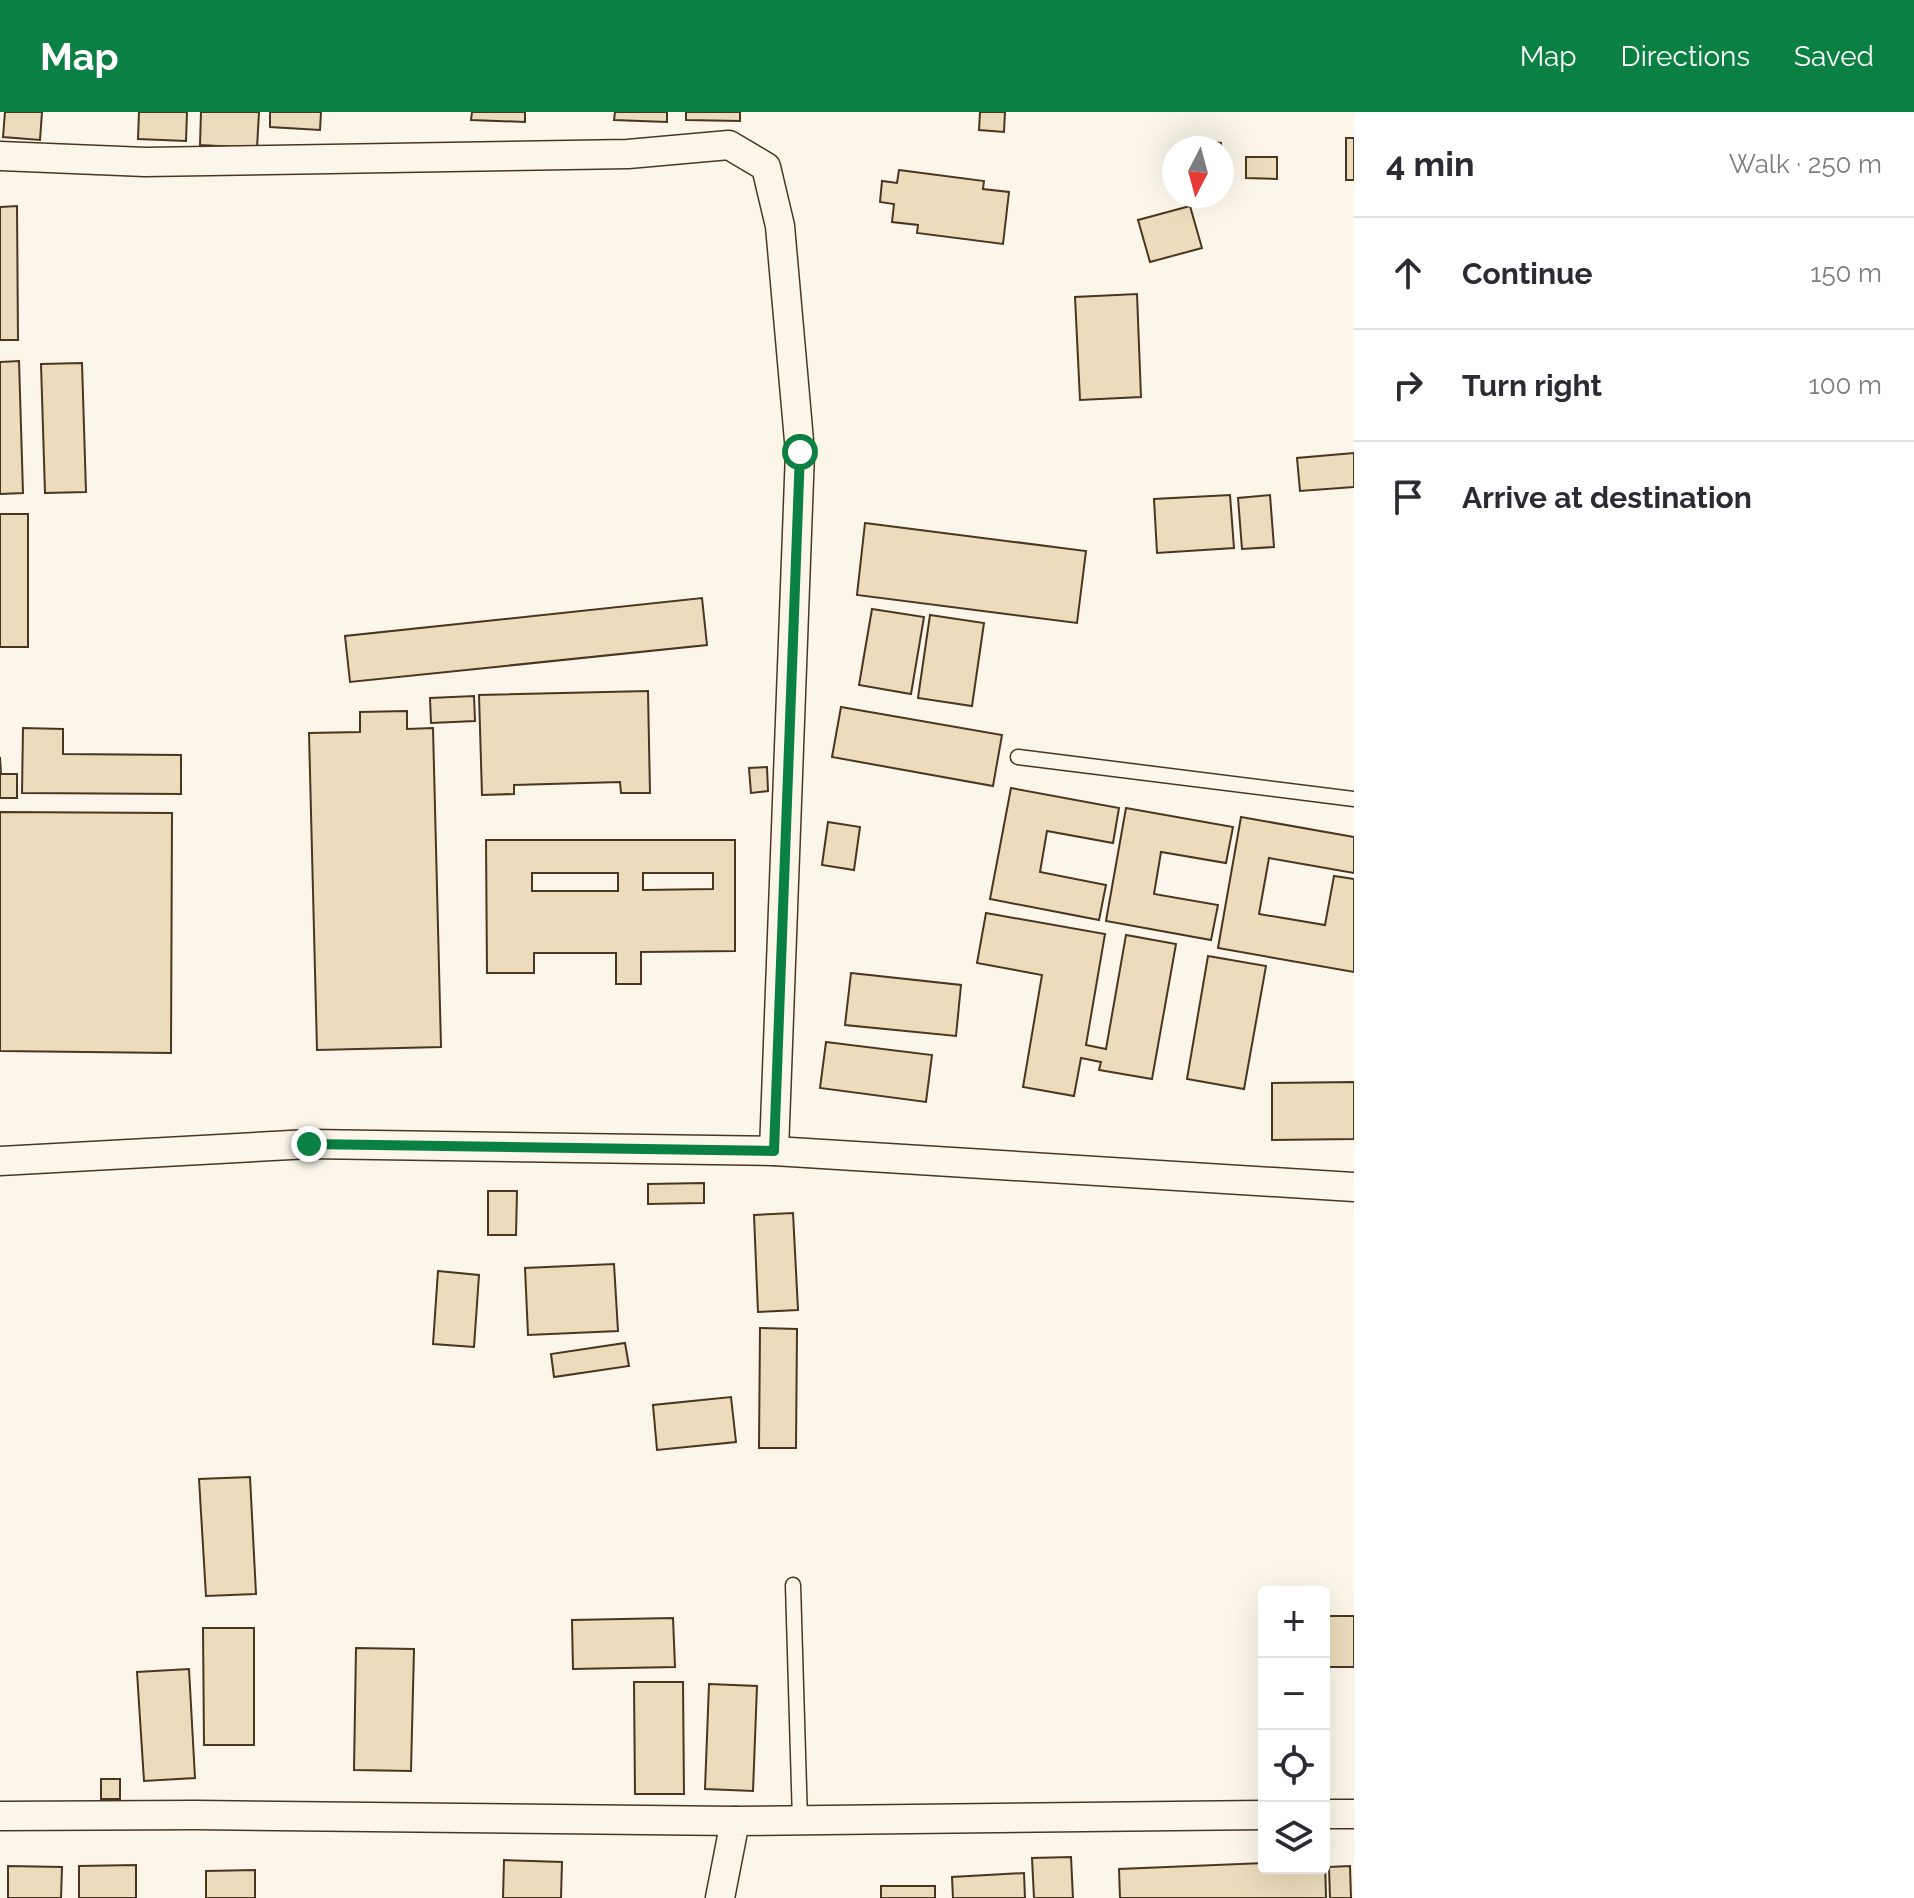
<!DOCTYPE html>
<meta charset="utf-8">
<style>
:root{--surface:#fff;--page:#f7f7f7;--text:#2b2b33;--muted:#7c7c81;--line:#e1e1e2;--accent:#0b8043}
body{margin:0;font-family:Raleway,sans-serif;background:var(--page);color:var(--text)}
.controls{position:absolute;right:24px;bottom:24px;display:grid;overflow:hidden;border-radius:8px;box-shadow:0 8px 32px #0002}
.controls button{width:72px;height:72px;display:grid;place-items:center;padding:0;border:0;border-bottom:2px solid var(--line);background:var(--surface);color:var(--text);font:40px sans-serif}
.compass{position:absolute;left:1162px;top:24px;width:72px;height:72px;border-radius:50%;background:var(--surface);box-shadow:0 8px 32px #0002;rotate:186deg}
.stop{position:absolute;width:24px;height:24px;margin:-18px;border:6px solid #0b8043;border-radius:50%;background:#fff}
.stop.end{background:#0b8043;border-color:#fff;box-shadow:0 2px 8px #0008}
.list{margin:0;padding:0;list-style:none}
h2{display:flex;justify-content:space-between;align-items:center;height:104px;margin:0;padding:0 32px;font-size:34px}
h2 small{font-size:26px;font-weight:400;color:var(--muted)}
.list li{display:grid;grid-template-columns:52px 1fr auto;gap:24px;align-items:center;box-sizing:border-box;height:112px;padding:0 32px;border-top:2px solid var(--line)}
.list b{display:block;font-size:30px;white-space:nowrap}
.list em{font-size:26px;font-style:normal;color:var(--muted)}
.icon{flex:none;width:44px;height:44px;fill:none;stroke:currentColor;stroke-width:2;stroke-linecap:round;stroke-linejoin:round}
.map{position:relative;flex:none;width:1354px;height:1786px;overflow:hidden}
header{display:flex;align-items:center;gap:48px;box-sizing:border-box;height:112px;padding:0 40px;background:var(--accent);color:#fff}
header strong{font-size:38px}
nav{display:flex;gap:44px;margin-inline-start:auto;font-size:28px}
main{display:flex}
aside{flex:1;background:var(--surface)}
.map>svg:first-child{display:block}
</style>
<header>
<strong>Map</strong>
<nav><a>Map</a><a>Directions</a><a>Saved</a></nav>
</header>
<main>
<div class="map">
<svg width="1354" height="1786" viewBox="0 0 1354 1786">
<rect width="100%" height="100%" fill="#fbf6e9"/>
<g fill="#ecdcbc" stroke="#4a3520" stroke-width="2" fill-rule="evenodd">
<path d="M5,0H42L40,28L3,25Z"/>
<path d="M139,0H187L186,29L138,27Z"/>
<path d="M201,0H259L257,36L200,33Z"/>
<path d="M270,0H321L320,18L270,15Z"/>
<path d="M472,0H525V10L471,8Z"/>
<path d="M615,0H667V10L614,8Z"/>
<path d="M686,0H740V9L686,8Z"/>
<path d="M980,0H1005L1004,20L979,18Z"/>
<rect x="1346" y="26" width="8" height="42"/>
<path d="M1193,28L1221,31V36H1192Z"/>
<path d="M1246,45H1277V67L1246,66Z"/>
<path d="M899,58L984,69L983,77L1009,80L1003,132L917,121L918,113L892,110L894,92L880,90L882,69L897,71Z"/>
<path d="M17,94L18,228H0V95Z"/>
<path d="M1190,94L1202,136L1150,150L1138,108Z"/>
<path d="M1137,182L1141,285L1080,288L1075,185Z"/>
<path d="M19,249L23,381L0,382V250Z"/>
<path d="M82,251L86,380L45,381L41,252Z"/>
<path d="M1354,341V375L1300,379L1297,346Z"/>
<path d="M1230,383L1234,436L1157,441L1154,387Z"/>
<path d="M1270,383L1274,435L1242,437L1238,386Z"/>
<rect x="0" y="402" width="28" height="133"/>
<path d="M865,411L1086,439L1077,511L857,483Z"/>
<path d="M702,486L707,533L350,570L345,524Z"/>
<path d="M872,497L924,505L911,582L859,573Z"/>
<path d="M930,503L984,511L972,594L918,586Z"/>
<path d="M648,579L650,681H621L620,670L514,673V682L482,683L479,583Z"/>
<path d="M474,584L475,609L431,611L430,586Z"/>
<path d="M841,595L1002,623L993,674L832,645Z"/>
<path d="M407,599V617L433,616L441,935L317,938L309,621L360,620V600Z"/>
<path d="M23,616L63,617V642L181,643V682L22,681Z"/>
<path d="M0,645L1,662H17V686H0Z"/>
<path d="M767,655L768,679L751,681L749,656Z"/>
<path d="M1011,676L1119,696L1113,731L1047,719L1040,760L1106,773L1099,808L990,787Z"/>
<path d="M1126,696L1233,715L1226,751L1161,740L1154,782L1218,793L1211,828L1106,809Z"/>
<path d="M0,700L172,701L171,941L0,939Z"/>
<path d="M1241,705L1354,725V761L1269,746L1259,802L1325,813L1334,764L1354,767V860L1218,836Z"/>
<path d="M828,710L860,715L854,758L822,753Z"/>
<path d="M486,728H735V839L641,840V872H616V841H534V861H487ZM532,761H618V779H532ZM643,761H713V777L643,778Z"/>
<path d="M986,801L1105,822L1086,933L1106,937L1126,823L1176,832L1152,967L1099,958L1101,950L1081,946L1074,984L1023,975L1042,863L977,851Z"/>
<path d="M1208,844L1266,854L1244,977L1187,967Z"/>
<path d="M851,861L961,873L956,924L845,913Z"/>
<path d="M826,930L932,943L926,990L820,976Z"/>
<path d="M1354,970V1027L1272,1028V971Z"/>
<path d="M704,1071V1091L648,1092V1072Z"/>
<path d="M488,1079H517L516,1123H488Z"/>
<path d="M793,1101L798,1198L758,1200L754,1103Z"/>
<path d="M614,1152L618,1219L528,1223L525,1156Z"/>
<path d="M438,1159L479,1163L474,1235L433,1232Z"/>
<path d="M760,1216L797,1217L796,1336H759Z"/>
<path d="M625,1231L629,1254L554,1265L551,1242Z"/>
<path d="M731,1285L736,1330L657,1338L653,1293Z"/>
<path d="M250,1365L256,1482L206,1484L199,1367Z"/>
<rect x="1324" y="1504" width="30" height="51"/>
<path d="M673,1506L675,1555L573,1557L572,1508Z"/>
<path d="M203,1516H254V1633H204Z"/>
<path d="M356,1536L414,1537L411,1659L354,1658Z"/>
<path d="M189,1557L195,1666L144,1669L137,1560Z"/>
<path d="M634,1570H683L684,1682H635Z"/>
<path d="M709,1572L757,1574L753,1679L705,1677Z"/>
<rect x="101" y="1667" width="19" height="20"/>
<path d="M1071,1745L1073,1786H1034L1032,1746Z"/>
<path d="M504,1748L562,1750L561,1786H503Z"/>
<path d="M1325,1748L1326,1786H1120L1119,1757L1264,1751V1756H1324Z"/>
<path d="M136,1753V1786H79V1754Z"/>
<path d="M8,1754L62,1755L61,1786H8Z"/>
<path d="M1350,1754L1351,1786H1330L1329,1755Z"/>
<path d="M255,1758V1786H206V1759Z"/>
<path d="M1024,1761L1025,1786H953L952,1765Z"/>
<rect x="881" y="1774" width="54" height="12"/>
</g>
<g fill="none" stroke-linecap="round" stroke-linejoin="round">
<defs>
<g id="service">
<path d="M1018,645L1354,687"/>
<path d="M793,1473L800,1709"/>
</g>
<g id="minor">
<path d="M0,44L145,50L628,42L729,33L766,55L780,114L800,340L774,1039"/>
<path d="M0,1049L309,1032L774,1039L1354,1075"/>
<path d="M1324,1702H1354"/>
<path d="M0,1704L196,1703L735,1709"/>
<path d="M720,1786L735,1709L1264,1703"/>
</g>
</defs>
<use href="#service" stroke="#4a3520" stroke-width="17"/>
<use href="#minor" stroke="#4a3520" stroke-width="31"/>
<use href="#service" stroke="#fbf6e9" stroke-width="14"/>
<use href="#minor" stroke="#fbf6e9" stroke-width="28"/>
</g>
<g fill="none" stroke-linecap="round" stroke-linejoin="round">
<path stroke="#0b8043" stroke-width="10" d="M309,1032L774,1039L800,340"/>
</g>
</svg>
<div class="controls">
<button>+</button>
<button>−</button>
<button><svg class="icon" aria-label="locate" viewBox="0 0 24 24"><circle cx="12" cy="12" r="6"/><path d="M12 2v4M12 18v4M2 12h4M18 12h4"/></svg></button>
<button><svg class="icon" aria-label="layers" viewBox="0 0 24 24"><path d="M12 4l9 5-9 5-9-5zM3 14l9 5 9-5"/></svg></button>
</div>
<svg class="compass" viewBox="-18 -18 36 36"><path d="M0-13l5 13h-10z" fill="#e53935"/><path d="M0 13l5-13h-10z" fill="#7c7c81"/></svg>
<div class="stop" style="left:800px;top:340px"></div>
<div class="stop end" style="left:309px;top:1032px"></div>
</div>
<aside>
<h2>4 min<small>Walk · 250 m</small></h2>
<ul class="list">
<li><svg class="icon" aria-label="ahead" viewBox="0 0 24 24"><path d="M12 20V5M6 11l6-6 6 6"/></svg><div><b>Continue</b></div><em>150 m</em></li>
<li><svg class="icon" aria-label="right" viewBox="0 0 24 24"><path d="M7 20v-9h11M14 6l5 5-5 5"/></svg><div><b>Turn right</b></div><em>100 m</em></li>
<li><svg class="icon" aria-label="arrive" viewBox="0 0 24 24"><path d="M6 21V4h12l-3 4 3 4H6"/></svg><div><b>Arrive at destination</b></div></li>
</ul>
</aside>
</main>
